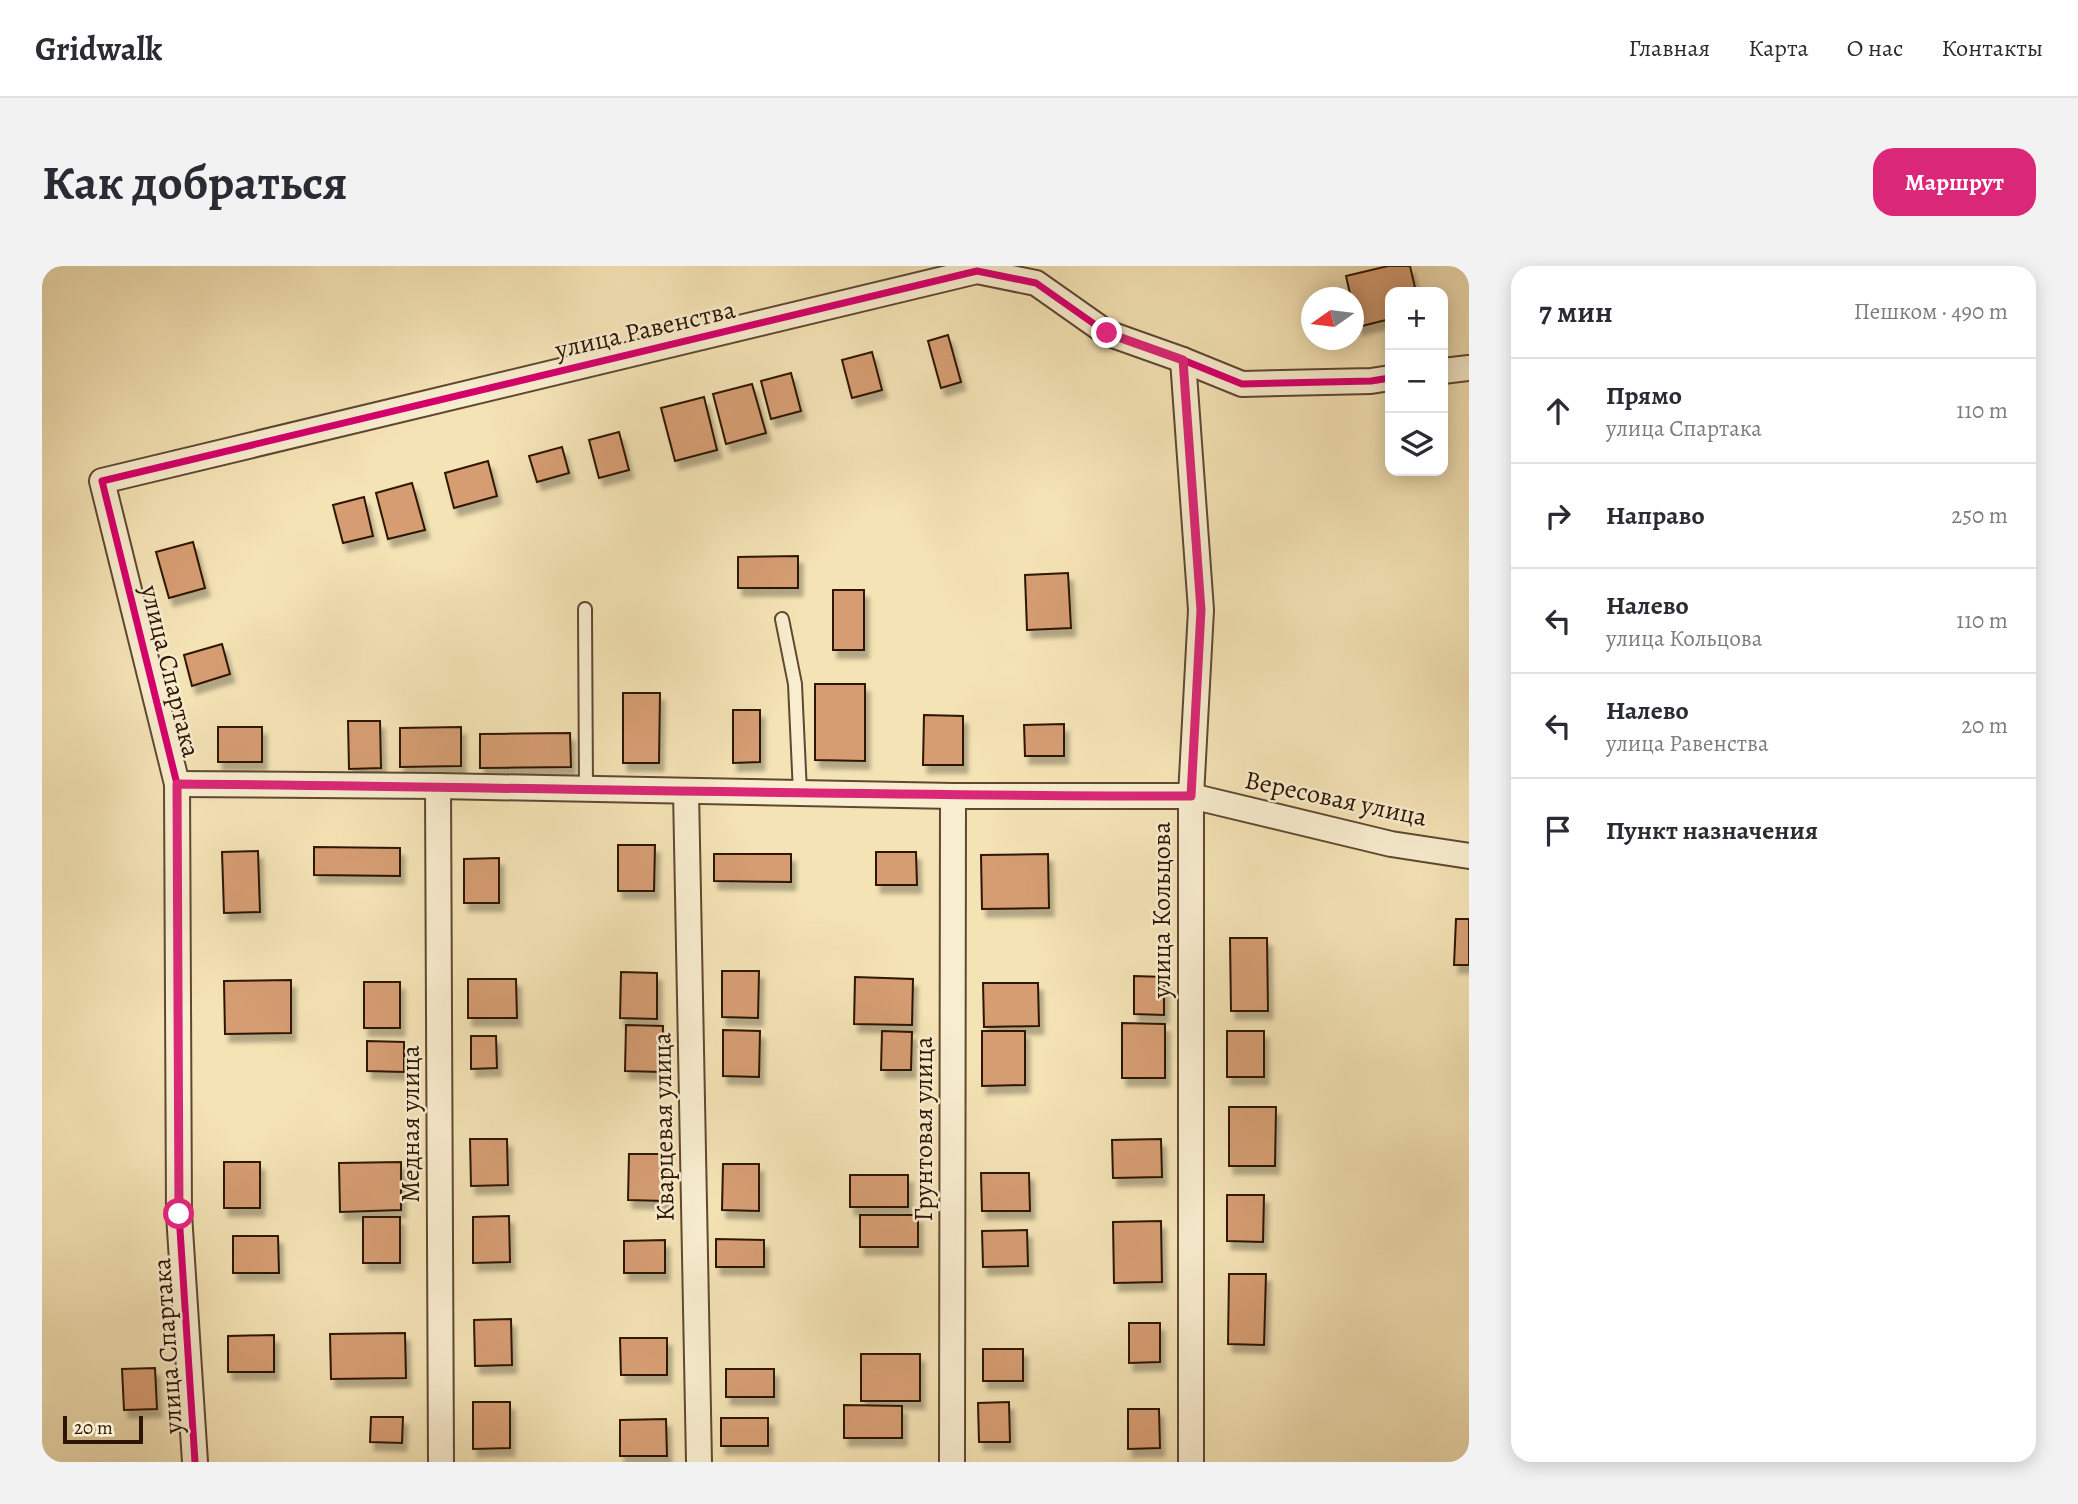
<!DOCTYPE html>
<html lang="ru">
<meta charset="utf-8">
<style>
:root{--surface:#fff;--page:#f2f2f3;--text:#2b2b33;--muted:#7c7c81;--line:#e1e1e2;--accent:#db2777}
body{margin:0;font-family:Alegreya,serif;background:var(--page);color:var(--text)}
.controls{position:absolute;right:21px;top:21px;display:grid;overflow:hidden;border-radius:14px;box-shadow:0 4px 18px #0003}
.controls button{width:63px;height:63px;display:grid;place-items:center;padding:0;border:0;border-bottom:2px solid var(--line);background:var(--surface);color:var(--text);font:35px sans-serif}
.compass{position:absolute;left:1259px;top:21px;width:63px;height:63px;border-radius:50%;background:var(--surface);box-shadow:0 4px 18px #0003;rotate:256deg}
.scale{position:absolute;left:21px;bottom:18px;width:80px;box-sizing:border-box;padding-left:7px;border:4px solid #2e1503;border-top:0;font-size:19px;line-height:24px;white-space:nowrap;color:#2e1503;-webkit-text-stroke:5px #f8edcf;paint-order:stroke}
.stop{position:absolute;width:21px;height:21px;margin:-16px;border:5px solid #db2777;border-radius:50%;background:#fff}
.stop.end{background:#db2777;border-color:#fff;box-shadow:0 2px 7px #0008}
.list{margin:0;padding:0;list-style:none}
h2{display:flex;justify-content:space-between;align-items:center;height:91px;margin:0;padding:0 28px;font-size:30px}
h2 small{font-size:23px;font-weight:400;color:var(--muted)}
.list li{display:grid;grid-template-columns:46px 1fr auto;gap:21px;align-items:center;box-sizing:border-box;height:105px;padding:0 28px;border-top:2px solid var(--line)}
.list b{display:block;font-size:26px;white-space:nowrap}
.list p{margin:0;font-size:23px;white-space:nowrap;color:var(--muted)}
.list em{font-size:23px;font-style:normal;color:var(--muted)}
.icon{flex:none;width:38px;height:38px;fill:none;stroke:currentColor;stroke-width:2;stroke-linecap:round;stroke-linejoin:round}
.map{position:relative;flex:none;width:1427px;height:1196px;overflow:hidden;border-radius:21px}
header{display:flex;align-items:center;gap:42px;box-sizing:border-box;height:98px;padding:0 35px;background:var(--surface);border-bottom:2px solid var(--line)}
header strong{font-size:33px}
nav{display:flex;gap:38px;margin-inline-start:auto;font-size:24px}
.intro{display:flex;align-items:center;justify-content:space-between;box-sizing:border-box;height:168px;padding:0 42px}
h1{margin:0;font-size:49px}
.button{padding:18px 32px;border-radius:21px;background:var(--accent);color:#fff;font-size:24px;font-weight:700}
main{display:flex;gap:42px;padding:0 42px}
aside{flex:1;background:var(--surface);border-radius:21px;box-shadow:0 4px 18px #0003}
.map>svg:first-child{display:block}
</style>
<header>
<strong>Gridwalk</strong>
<nav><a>Главная</a><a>Карта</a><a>О нас</a><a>Контакты</a></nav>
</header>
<div class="intro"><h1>Как добраться</h1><a class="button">Маршрут</a></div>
<main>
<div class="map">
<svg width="1427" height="1196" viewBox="0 0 1427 1196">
<defs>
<filter id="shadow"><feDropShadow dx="4.5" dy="8" stdDeviation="2" flood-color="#0004"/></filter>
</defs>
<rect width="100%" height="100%" fill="#f4e3b5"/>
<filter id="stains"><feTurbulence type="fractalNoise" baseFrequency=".00286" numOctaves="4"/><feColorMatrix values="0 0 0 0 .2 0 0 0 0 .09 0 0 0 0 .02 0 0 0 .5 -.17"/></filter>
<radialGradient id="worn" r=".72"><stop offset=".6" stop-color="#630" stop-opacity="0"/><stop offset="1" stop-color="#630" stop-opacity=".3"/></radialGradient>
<g fill="#d69d73" stroke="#2e1503" stroke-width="2" filter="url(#shadow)">
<path d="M1346,0H1368L1374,26H1348V53L1316,61L1311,32H1309L1304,10Z"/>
<path d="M906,69L919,116L899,122L886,75Z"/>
<path d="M830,86L840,124L810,132L800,94Z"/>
<path d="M749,107L759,145L729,153L719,115Z"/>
<path d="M710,118L724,167L684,178L671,128Z"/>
<path d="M662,131L675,184L633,195L619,142Z"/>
<path d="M577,166L587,204L557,212L547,174Z"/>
<path d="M520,181L527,207L495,216L487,190Z"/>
<path d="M446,195L455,230L412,242L403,207Z"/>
<path d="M370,217L383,264L346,273L334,227Z"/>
<path d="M322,231L331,270L301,277L291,239Z"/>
<path d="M151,276L163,322L127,332L114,286Z"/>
<path d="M756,290V322H696V291Z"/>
<path d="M1026,307L1029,362L985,364L983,309Z"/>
<rect x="791" y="324" width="31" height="60"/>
<path d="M180,378L188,408L150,420L142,389Z"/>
<path d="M773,418H823V495L773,494Z"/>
<path d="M581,427H618L617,497H581Z"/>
<path d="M691,444H718V496L691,497Z"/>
<path d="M882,449L921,450V499H881Z"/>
<path d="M306,455H338L339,502L307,503Z"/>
<path d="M1022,458V490H983L982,459Z"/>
<rect x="176" y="461" width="44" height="35"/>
<path d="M419,461V500L358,501V462Z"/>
<path d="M528,467L529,501L438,502V468Z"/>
<path d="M576,579H613L612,625H576Z"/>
<path d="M272,581L358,582V610L272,609Z"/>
<path d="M216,585L218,646L182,647L180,586Z"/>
<path d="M834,586H874L875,619H834Z"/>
<path d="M672,588H749V616L672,615Z"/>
<path d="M1006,588L1007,642L940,643L939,589Z"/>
<path d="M457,592V637H422V593Z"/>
<path d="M1414,653H1427V699H1412Z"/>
<path d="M1188,672H1225L1226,745H1189Z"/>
<path d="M680,705H717L716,752L680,751Z"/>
<path d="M579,706L615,707V753L578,752Z"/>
<path d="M1092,710L1122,711V749L1092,748Z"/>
<path d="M813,711L871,713L870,759L812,758Z"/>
<path d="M426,713H474L475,752H426Z"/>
<path d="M249,714V767L183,768L182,715Z"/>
<rect x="322" y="716" width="36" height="46"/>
<path d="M941,717H996L997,760L942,761Z"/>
<path d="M1080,757L1123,758V812H1080Z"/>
<path d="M584,759L621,760L620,806L583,805Z"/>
<path d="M681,764L718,765L717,811L681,810Z"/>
<path d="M840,765L870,766L869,804H839Z"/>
<path d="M940,765H983V819L940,820Z"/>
<rect x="1185" y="765" width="37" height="46"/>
<path d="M429,770H454L455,802L429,803Z"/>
<path d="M325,775L362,776V806L325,805Z"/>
<path d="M1187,841H1234L1233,900H1187Z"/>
<path d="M428,873H465L466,919L429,920Z"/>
<path d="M1119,873L1120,911L1071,912L1070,874Z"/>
<path d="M587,888H623V935L586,934Z"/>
<rect x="182" y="896" width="36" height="46"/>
<path d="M359,896V944L298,946L297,897Z"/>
<path d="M681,898H717V945L680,944Z"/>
<path d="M939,907H987L988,945H940Z"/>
<rect x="808" y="909" width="58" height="32"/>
<path d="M1185,929H1222L1221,976L1185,975Z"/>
<rect x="818" y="949" width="58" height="32"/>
<path d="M467,950L468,996L431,997V951Z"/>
<rect x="321" y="951" width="37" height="46"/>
<path d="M1119,955L1120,1016L1072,1017L1071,956Z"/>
<path d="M985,964L986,1000L941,1001L940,965Z"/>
<path d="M191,970H236L237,1007H191Z"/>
<path d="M674,973L722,974V1001H674Z"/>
<path d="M623,974V1007H582V975Z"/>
<path d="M1187,1008H1224L1222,1079L1186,1078Z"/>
<path d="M469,1053L470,1099L433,1100L432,1054Z"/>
<path d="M1087,1057H1118V1096L1087,1097Z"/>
<path d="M363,1067L364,1112L289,1113L288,1068Z"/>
<path d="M232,1069V1106H186V1070Z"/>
<path d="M578,1072H625V1109H579Z"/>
<rect x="941" y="1083" width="40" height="32"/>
<rect x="819" y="1088" width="59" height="47"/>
<path d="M113,1102L115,1143L82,1144L80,1103Z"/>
<rect x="684" y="1103" width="48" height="28"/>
<path d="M431,1136H468V1182L431,1183Z"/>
<path d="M967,1136L968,1176H937L936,1137Z"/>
<path d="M802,1139L860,1140V1172H802Z"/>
<path d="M1086,1143H1117L1118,1182L1086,1183Z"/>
<path d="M329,1151H361L360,1177L328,1176Z"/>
<rect x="679" y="1152" width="47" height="28"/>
<path d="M624,1153L625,1190H578V1154Z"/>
</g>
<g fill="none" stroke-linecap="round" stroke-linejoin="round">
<defs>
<g id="lane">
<path d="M543,343L544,523"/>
<path d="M740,353L753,418L758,527"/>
</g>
<g id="street">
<path d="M1141,94L1159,344L1149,530V1196"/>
<path d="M1401,105L1427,102"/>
<path d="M135,518L396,520L911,530H1149L1349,578L1427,590"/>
<path d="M396,520L399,1196"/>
<path d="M644,525L657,1196"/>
<path d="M153,1196L137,948L135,518L60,215L935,5L994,17L1065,67L1141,94L1200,118L1329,115L1348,112"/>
<path d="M910,1196L911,530"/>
</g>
</defs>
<use href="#lane" stroke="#604830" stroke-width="16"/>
<use href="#street" stroke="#604830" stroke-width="28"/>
<use href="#lane" stroke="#f8edcf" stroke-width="12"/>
<use href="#street" stroke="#f8edcf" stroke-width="24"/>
<defs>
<path id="cycleway" d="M153,1196L137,948L135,518L60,215L935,5L994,17L1065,67L1141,94L1200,118L1329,115L1348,112"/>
</defs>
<use href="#cycleway" stroke="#f8edcf" stroke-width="11"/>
<use href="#cycleway" stroke="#d6006c" stroke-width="7"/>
</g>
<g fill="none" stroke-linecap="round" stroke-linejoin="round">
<path stroke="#db2777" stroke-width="9" d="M137,948L135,518C473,521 811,530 1149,530L1159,344L1141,94L1065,67"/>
</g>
<g text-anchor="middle" stroke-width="5" stroke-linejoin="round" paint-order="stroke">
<g font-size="26" fill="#2e1503" stroke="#f8edcf">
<text transform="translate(603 63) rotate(-13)" y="9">улица Равенства</text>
<text transform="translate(129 405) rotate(76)" y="9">улица Спартака</text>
<text transform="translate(1294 532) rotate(12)" y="9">Вересовая улица</text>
<text transform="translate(1119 644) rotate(-90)" y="9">улица Кольцова</text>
<text transform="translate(368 858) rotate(-90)" y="9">Медная улица</text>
<text transform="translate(621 861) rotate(-91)" y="9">Кварцевая улица</text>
<text transform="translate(881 863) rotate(-90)" y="9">Грунтовая улица</text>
<text transform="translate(125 1080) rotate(-94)" y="9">улица Спартака</text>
</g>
</g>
<rect width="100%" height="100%" filter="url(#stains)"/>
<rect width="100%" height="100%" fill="url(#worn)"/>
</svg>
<div class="controls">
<button>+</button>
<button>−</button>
<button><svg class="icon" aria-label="layers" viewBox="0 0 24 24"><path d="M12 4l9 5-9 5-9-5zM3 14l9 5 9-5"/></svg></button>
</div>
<svg class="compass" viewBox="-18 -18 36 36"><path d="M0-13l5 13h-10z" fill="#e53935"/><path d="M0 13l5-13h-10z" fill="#7c7c81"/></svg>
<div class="scale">20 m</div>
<div class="stop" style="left:137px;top:948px"></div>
<div class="stop end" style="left:1065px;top:67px"></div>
</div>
<aside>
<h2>7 мин<small>Пешком · 490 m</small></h2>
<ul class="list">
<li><svg class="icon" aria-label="ahead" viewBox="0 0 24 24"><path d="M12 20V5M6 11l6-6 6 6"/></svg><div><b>Прямо</b><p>улица Спартака</p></div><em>110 m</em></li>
<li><svg class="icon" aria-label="right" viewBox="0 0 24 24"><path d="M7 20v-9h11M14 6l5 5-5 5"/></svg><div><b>Направо</b></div><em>250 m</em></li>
<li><svg class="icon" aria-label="left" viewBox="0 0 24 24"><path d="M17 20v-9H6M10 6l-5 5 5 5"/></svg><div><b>Налево</b><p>улица Кольцова</p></div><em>110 m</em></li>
<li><svg class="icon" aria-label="left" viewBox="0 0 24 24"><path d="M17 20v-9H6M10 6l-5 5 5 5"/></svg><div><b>Налево</b><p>улица Равенства</p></div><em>20 m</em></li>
<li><svg class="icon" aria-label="arrive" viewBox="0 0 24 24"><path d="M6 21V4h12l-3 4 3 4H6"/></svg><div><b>Пункт назначения</b></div></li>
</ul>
</aside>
</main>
